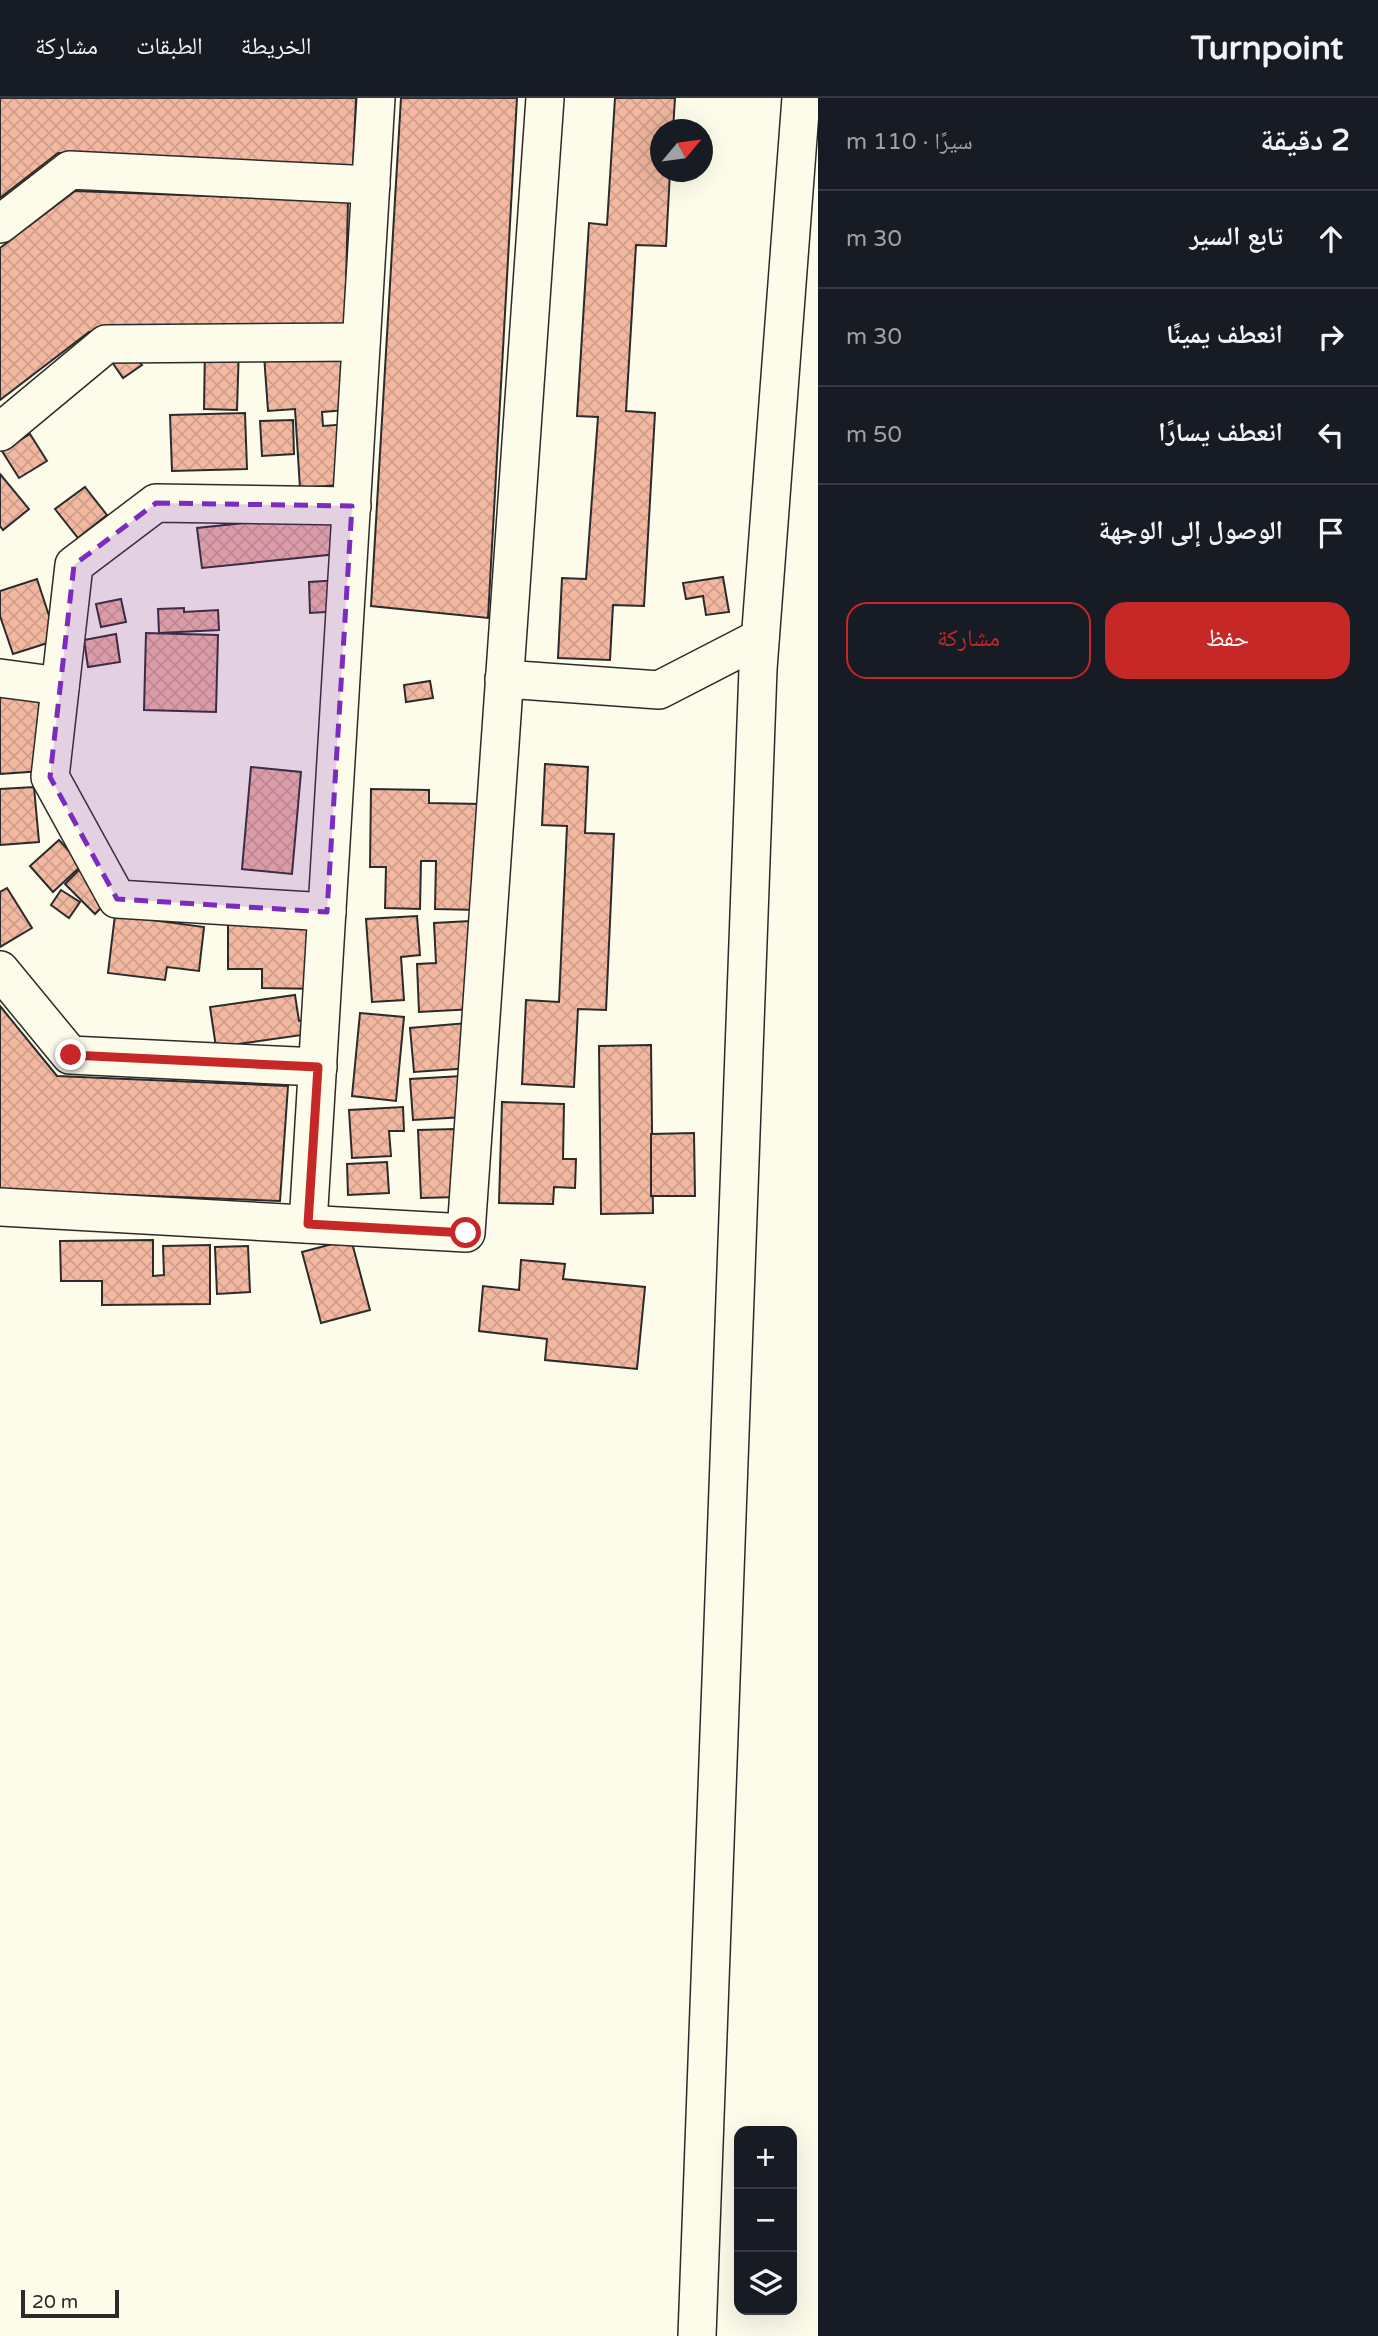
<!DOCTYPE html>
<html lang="ar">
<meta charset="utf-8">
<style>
:root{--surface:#171b24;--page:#20242c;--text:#f1f3f6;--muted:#9ea1a6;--line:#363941;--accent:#c62828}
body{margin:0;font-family:"Varela Round","Noto Naskh Arabic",sans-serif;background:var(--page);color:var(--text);direction:rtl}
.controls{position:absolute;right:21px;bottom:21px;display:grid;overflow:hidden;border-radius:14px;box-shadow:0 7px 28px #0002}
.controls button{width:63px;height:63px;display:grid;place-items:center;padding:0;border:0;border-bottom:2px solid var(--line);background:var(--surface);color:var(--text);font:35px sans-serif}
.compass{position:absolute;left:650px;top:21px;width:63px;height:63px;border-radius:50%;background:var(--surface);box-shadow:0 7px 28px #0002;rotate:61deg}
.scale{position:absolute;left:21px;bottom:18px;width:98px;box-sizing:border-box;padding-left:7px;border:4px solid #2b2b2b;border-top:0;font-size:19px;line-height:24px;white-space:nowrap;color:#2b2b2b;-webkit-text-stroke:5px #fdfbea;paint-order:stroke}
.stop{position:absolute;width:21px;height:21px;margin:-16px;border:5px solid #c62828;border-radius:50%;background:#fff}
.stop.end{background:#c62828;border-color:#fff;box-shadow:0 2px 7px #0008}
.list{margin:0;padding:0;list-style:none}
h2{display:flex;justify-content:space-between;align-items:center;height:91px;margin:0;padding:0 28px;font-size:30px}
h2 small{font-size:23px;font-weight:400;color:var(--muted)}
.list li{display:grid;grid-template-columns:46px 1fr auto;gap:21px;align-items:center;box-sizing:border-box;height:98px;padding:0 28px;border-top:2px solid var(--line)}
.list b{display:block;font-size:26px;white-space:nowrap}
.list em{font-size:23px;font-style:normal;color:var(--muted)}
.actions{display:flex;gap:14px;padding:21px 28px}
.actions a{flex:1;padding:16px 0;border:2px solid var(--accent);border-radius:21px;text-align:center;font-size:24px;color:var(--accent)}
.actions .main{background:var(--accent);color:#fff}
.icon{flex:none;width:38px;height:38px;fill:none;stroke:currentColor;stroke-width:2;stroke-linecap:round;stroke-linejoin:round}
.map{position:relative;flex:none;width:818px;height:2238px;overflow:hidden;direction:ltr}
header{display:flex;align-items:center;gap:42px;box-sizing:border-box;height:98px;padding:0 35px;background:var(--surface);border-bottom:2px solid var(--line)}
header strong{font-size:33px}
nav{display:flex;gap:38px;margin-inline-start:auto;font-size:24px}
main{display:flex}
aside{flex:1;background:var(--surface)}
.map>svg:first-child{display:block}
</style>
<header>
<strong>Turnpoint</strong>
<nav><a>الخريطة</a><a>الطبقات</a><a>مشاركة</a></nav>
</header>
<main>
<aside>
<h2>2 دقيقة<small>سيرًا · 110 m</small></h2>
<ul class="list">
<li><svg class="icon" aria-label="ahead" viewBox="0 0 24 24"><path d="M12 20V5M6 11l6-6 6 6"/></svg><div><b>تابع السير</b></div><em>30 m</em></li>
<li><svg class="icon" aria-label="right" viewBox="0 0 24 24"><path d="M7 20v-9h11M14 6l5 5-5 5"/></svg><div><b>انعطف يمينًا</b></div><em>30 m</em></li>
<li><svg class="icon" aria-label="left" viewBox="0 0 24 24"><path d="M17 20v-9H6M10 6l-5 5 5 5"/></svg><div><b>انعطف يسارًا</b></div><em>50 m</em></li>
<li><svg class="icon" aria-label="arrive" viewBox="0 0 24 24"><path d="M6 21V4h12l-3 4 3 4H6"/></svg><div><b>الوصول إلى الوجهة</b></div></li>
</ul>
<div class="actions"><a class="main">حفظ</a><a>مشاركة</a></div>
</aside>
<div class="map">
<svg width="818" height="2238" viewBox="0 0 818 2238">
<defs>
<pattern id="building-cross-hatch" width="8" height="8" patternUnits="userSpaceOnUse" patternTransform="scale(1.75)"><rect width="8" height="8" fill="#f2b8a0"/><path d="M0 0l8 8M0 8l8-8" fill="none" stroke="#d09e8a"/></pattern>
</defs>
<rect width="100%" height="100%" fill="#fdfbea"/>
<g fill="url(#building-cross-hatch)" stroke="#2b2b2b" stroke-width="2">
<path d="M0,0H356L353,69L58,55L0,100Z"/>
<path d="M401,0H517L488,520L371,508Z"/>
<path d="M615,0H675L673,32H660V74H670L666,148L636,147L626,313L655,315L644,508L613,507L610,562L558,560L562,480L586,481L598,319L577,318L589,125L607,127Z"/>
<path d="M75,93L348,103L345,229L89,234L0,302V150Z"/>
<path d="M205,247L239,248L237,312L204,311Z"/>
<path d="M130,251L142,267L123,280L112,264Z"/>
<path d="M355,252L359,311L322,314L323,328L349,326L353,386L300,390L295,311L268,313L264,257Z"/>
<path d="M245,315L247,371L172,373L170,317Z"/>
<path d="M293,322L294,356L262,358L260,323Z"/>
<path d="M30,336L47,363L19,380L2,353Z"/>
<path d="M0,376L29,411L3,432L0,428Z"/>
<path d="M85,389L107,417L78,440L55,411Z"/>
<path d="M332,407L337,456L202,470L197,430L282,421Z"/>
<path d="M723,479L729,514L706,517L703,498L686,501L683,485Z"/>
<path d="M37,481L57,542L13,556L0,518V493Z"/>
<path d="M340,482L342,513L310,515L309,484Z"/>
<path d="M121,501L126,524L101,529L96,506Z"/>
<path d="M184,510V514L218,512L219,532L159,535L158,511Z"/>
<path d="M146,535L218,537L216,614L144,612Z"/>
<path d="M116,536L120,564L88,569L84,542Z"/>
<path d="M430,583L433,600L406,604L404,587Z"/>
<path d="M49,589L42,673L0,676V593Z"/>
<path d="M545,666L588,669L585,735L614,736L606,912L578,911L574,989L522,986L526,902L559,904L567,728L542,727Z"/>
<path d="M251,669L301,674L292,776L242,771Z"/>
<path d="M34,689L39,744L0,747V691Z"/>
<path d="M371,691L429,692V705L481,706L479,812L435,811L436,763H421L420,811L385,810L386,769H370Z"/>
<path d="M59,742L82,767L53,794L30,768Z"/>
<path d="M80,771L110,801L95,816L65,786Z"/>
<path d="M7,790L32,830L0,849V794Z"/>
<path d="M61,792L80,804L69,820L51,807Z"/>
<path d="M228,816L322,817L321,891L262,890V871H228Z"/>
<path d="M115,817L204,829L199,873L167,869L165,882L108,875Z"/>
<path d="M417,818L420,857L401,859L404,902L372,904L366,821Z"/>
<path d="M470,823L474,911L419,914L417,866L436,865L434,825Z"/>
<path d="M295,897L299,923L314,921L316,935L216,949L210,909Z"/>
<path d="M0,908L57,978L288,988L280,1103L0,1092Z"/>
<path d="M360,915L404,919L396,1003L352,998Z"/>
<path d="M467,925L471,970L414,974L410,930Z"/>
<path d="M651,947L653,1115L601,1116L599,948Z"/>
<path d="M462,978L465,1019L413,1022L410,981Z"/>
<path d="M502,1004L564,1006L563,1061H576L575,1090L554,1089L553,1106L499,1105Z"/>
<path d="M403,1009L404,1033H389L391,1058L352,1060L349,1012Z"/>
<path d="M455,1031L458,1099L421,1100L418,1032Z"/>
<path d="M694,1035L695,1098H651V1036Z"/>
<path d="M387,1064L389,1095L348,1097L347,1066Z"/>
<path d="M351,1141L370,1212L321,1225L302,1154Z"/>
<path d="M153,1142V1178L164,1177L163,1148L210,1147V1206L102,1207V1183H61L60,1143Z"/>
<path d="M248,1148L250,1194L217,1196L215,1149Z"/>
<path d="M521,1162L565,1166L563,1181L645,1189L637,1271L545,1262L547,1241L479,1233L483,1188L519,1192Z"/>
</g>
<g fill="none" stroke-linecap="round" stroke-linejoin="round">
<defs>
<g id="minor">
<path d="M0,126L70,72L371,87"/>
<path d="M0,334L106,246L361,244"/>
<path d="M0,580L60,588"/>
<path d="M504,581L659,592L760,540"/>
<path d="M327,814L117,801L50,679L74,467L156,405L352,408"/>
<path d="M0,872L70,957L318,969"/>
<path d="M0,1109L466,1135L545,0"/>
<path d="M308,1126L376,0"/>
<path d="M697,2238L758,571L801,0"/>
</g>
</defs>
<use href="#minor" stroke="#2b2b2b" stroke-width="40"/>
<use href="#minor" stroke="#fdfbea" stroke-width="37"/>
</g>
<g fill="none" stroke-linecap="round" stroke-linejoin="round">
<path stroke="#c62828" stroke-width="9" d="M71,957L318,969L308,1126L466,1135"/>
</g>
<path fill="#7b2cbf" fill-opacity="0.2" stroke="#7b2cbf" stroke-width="5" stroke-dasharray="14 9" stroke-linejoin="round" d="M156,405L352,408L327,814L117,801L50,679L74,467Z"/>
</svg>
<div class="controls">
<button>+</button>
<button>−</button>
<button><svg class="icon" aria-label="layers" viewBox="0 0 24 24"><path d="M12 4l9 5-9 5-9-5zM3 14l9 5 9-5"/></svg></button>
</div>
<svg class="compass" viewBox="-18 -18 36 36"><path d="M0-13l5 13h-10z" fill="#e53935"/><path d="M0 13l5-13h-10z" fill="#9ea1a6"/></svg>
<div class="scale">20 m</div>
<div class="stop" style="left:466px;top:1135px"></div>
<div class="stop end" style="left:71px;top:957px"></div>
</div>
</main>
